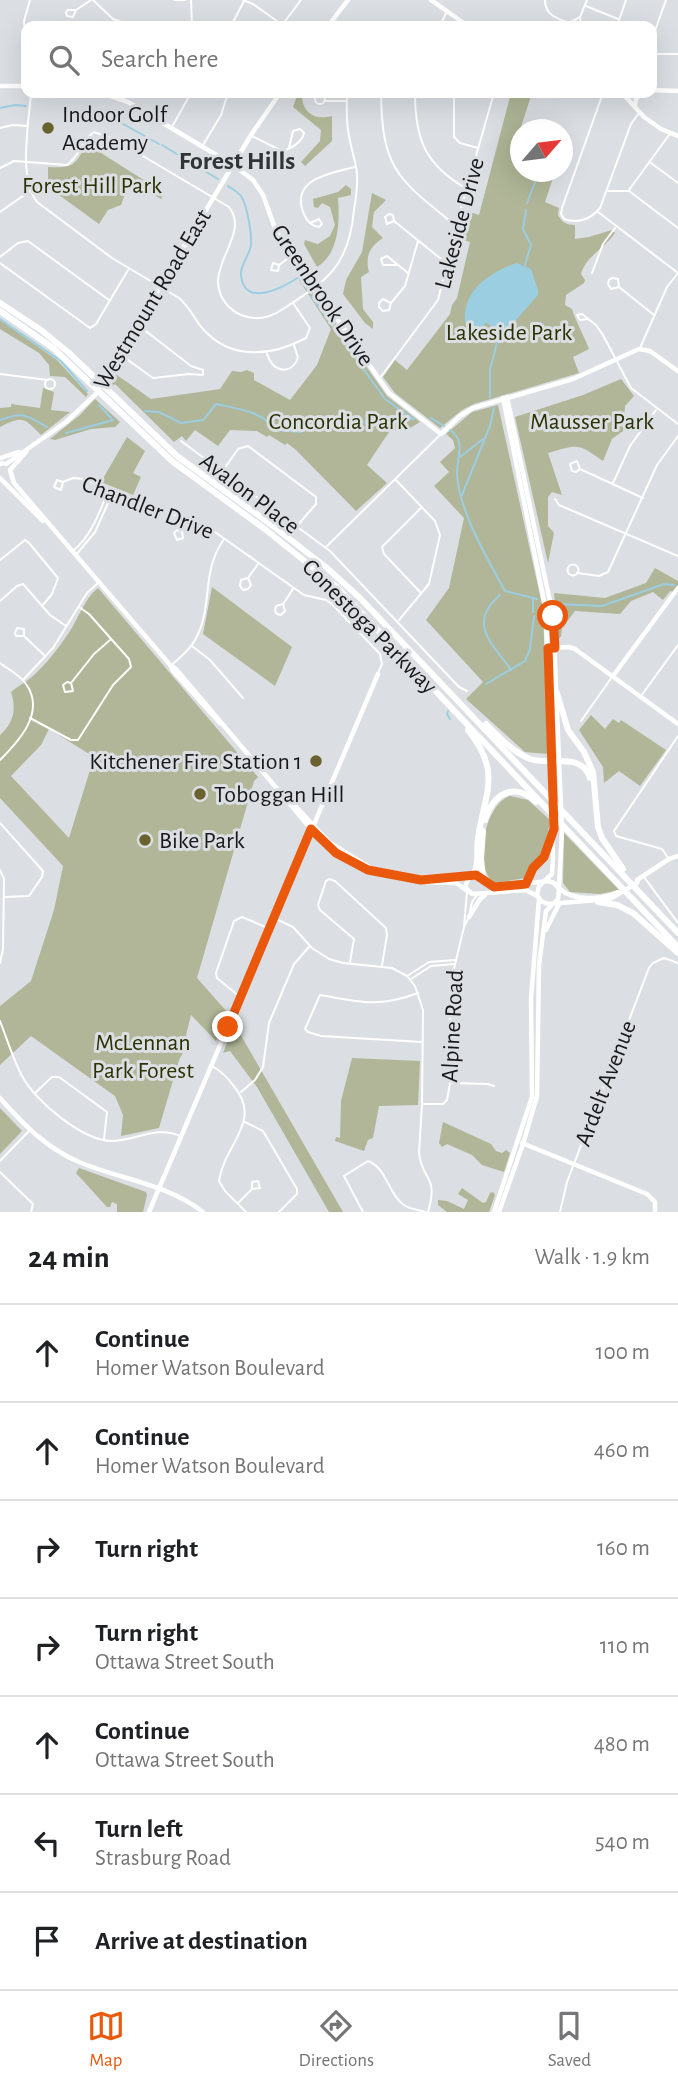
<!DOCTYPE html>
<meta charset="utf-8">
<style>
:root{--surface:#fff;--page:#f6f6f6;--text:#202124;--muted:#757577;--line:#e0e0e0;--accent:#ea580c}
body{margin:0;font-family:"Alegreya Sans",sans-serif;background:var(--page);color:var(--text)}
.compass{position:absolute;left:510px;top:119px;width:63px;height:63px;border-radius:50%;background:var(--surface);box-shadow:0 7px 28px #0002;rotate:62deg}
.stop{position:absolute;width:21px;height:21px;margin:-16px;border:5px solid #ea580c;border-radius:50%;background:#fff}
.stop.end{background:#ea580c;border-color:#fff;box-shadow:0 2px 7px #0008}
.list{margin:0;padding:0;list-style:none}
h2{display:flex;justify-content:space-between;align-items:center;height:91px;margin:0;padding:0 28px;font-size:30px}
h2 small{font-size:23px;font-weight:400;color:var(--muted)}
.list li{display:grid;grid-template-columns:46px 1fr auto;gap:21px;align-items:center;box-sizing:border-box;height:98px;padding:0 28px;border-top:2px solid var(--line)}
.list b{display:block;font-size:26px;white-space:nowrap}
.list p{margin:0;font-size:23px;white-space:nowrap;color:var(--muted)}
.list em{font-size:23px;font-style:normal;color:var(--muted)}
.icon{flex:none;width:38px;height:38px;fill:none;stroke:currentColor;stroke-width:2;stroke-linecap:round;stroke-linejoin:round}
.map{position:relative;flex:none;width:678px;height:1212px;overflow:hidden}
.search{position:absolute;background:var(--surface);box-shadow:0 7px 28px #0002;left:21px;right:21px;top:21px;height:77px;display:flex;align-items:center;gap:18px;box-sizing:border-box;padding:0 24px;border-radius:14px;color:var(--muted);font-size:26px}
.sheet{height:777px;background:var(--surface)}
nav{display:flex;justify-content:space-around;align-items:center;box-sizing:border-box;height:98px;border-top:2px solid var(--line);background:var(--surface);font-size:19px;color:var(--muted)}
nav a{display:grid;justify-items:center;gap:4px}
nav .on{color:var(--accent)}
.map>svg:first-child{display:block}
</style>
<div class="map">
<svg width="678" height="1212" viewBox="0 0 678 1212">
<rect width="100%" height="100%" fill="#dbdfe3"/>
<g fill="#b0b697" fill-rule="evenodd">
<path d="M298,93H306L302,99C305,115 316,120 332,116V141L305,166L301,162L320,141L321,130L293,107Z"/>
<path d="M511,93H532L519,133L520,172H555L545,202L559,208L558,215C562,222 566,225 575,225V239L589,237L612,230L615,233C604,249 586,256 581,274L585,280L584,283L566,295L565,305L572,309C576,322 584,336 589,349L573,357L579,373L474,404L462,410L440,428L395,393L383,377L395,360L407,370L450,314L452,305L457,298L470,242L456,238L463,210L479,215Z"/>
<path d="M87,144L164,193L161,199L129,179L123,188L125,194L121,205L108,210L99,224L52,190L48,185V167C74,168 74,166 87,144Z"/>
<path d="M346,185L351,189V195L338,198C340,221 339,254 317,267L304,244L305,240L318,244L330,236L335,225L330,207L322,203L318,208L314,207L313,199L338,192Z"/>
<path d="M372,193L386,200L374,212L372,227L383,238C369,247 365,257 369,272L361,277L363,309L373,322V329L365,323L343,294L346,280L362,252Z"/>
<path d="M303,277L387,396L420,422L407,430L390,431L387,435L367,465L387,483L356,511L296,450L287,443L285,445L269,435L267,437L257,431L230,430L218,446L195,430L186,441L182,436L174,442L115,384L110,388L106,384L114,373L151,399L220,389L232,371L241,372L247,370L254,373V380L290,400L317,365L331,329L299,280Z"/>
<path d="M0,320L57,360L88,394L86,397L65,377L50,376L49,365L39,353L0,329Z"/>
<path d="M621,379L634,396L625,406L623,431L612,439L603,461C578,443 578,444 548,453L562,495L552,492L548,497V526L554,533L548,563L515,417L583,395Z"/>
<path d="M43,388L54,392L51,410L70,412L41,435C23,417 23,416 0,427V408L11,407V404L40,408Z"/>
<path d="M95,399L120,422L115,427L91,429L55,440L50,439L80,415Z"/>
<path d="M498,405L543,609L548,754L525,752L466,699L483,682L426,620L449,588L464,518L434,486L449,472L440,462L455,448L453,440L446,434L472,412Z"/>
<path d="M127,437L145,451L133,473L141,477L133,495L101,482Z"/>
<path d="M655,568L678,581V593L670,591L663,600L653,592L631,601L620,614L575,611L562,628L561,636L558,640L554,593L605,598L646,583Z"/>
<path d="M212,587L292,647L275,686L203,634Z"/>
<path d="M98,588L258,777L254,781L197,978L228,1013L216,1041L191,1015L186,1035L189,1042L179,1060L159,1128L121,1136L123,1115L115,1096L31,1036L0,1065V1006L31,981L54,910L63,866L0,798V735C13,723 17,710 11,692C18,686 26,682 33,676C46,664 58,649 68,634C78,620 84,599 98,588ZM49,729L94,757L69,838L11,776L41,745Z"/>
<path d="M591,715L605,729L613,719L619,723L621,720L666,750L640,786L619,771L604,783L603,767L579,730Z"/>
<path d="M510,796L528,800L550,820C548,831 547,844 541,854C537,863 529,868 525,878L494,883C473,868 484,804 510,796Z"/>
<path d="M564,833L619,890L600,894L570,892L563,883Z"/>
<path d="M234,1025L236,1027L343,1212H329L257,1087L230,1051L223,1053Z"/>
<path d="M352,1058L420,1061L418,1105L379,1106L373,1138L368,1140L364,1151L335,1141L336,1137L340,1138L341,1101Z"/>
<path d="M0,1108L22,1131L0,1154Z"/>
<path d="M443,1122L491,1144L496,1151L502,1153L506,1150L510,1153L504,1172L482,1165L472,1155L447,1144L442,1147L439,1143Z"/>
<path d="M79,1168L146,1192L147,1195L143,1212H117V1204L112,1202L110,1207H107L76,1173Z"/>
<path d="M462,1188L483,1203L486,1202L490,1193L493,1192L495,1195L489,1212H447L438,1205V1200L447,1201L464,1209L468,1200L458,1194Z"/>
</g>
<path fill="#9ccee2" d="M517,263L531,269L538,290V295L517,319L509,337L504,336L500,343H496L490,325L486,323L480,332L465,323C462,291 489,272 517,263Z"/>
<g fill="none" stroke-linecap="round" stroke-linejoin="round">
<g stroke="#9ccee2" stroke-width="2">
<path d="M0,108L15,105L26,106"/>
<path d="M91,111L109,116L159,144"/>
<path d="M162,145L218,179"/>
<path d="M228,186C232,189 238,192 241,196C247,204 252,235 251,245C250,255 240,264 241,275C244,309 284,287 299,277L306,288"/>
<path d="M527,203L539,172"/>
<path d="M525,265L531,245L523,229L526,210"/>
<path d="M311,296L385,399L413,419"/>
<path d="M0,319L61,361L87,391"/>
<path d="M490,397V369L497,343"/>
<path d="M145,411L159,412L181,423L203,420L216,404C239,409 261,411 276,430L301,432L308,425L320,423L386,422L414,419"/>
<path d="M431,418L444,426"/>
<path d="M0,420C23,411 27,415 47,427"/>
<path d="M450,430C467,441 456,460 457,475C460,513 487,558 505,591L537,599"/>
<path d="M66,433L113,420L99,405"/>
<path d="M460,457L483,439"/>
<path d="M462,495L490,426L494,408"/>
<path d="M500,595C466,624 494,645 511,670"/>
<path d="M558,604L602,606L664,584L674,585"/>
<path d="M533,612V599"/>
<path d="M486,684L525,661L530,649L534,616"/>
<path d="M448,711L447,714L450,719"/>
</g>
<g stroke="#fff" stroke-width="2">
<path d="M93,0L113,19L132,26"/>
<path d="M174,0H185"/>
<path d="M191,0L192,26"/>
<path d="M243,0L253,4L284,26"/>
<path d="M545,0C545,15 556,18 569,23L580,17L587,0"/>
<path d="M586,6L618,19"/>
<path d="M76,10H68L66,12L67,16L73,17L76,10L91,0"/>
<path d="M580,17L581,26"/>
<path d="M336,21L343,26"/>
<path d="M283,24L301,0"/>
<path d="M231,26L244,1"/>
<path d="M440,26L446,13"/>
<path d="M617,26L626,0"/>
<path d="M652,39L666,0"/>
<path d="M26,45L24,21L30,0"/>
<path d="M652,50V55"/>
<path d="M652,54H678"/>
<path d="M31,93C29,122 18,178 37,202L112,258L179,298C190,307 194,319 203,329C231,361 273,356 306,338L310,328L293,303"/>
<path d="M181,93L189,97"/>
<path d="M381,93C382,170 398,179 455,225"/>
<path d="M415,93C415,139 425,165 467,189"/>
<path d="M454,93V137L460,143L478,148"/>
<path d="M603,93L562,208L561,214L564,219C578,224 591,219 600,208L631,124L639,113"/>
<circle cx="320" cy="99" r="5"/>
<path d="M324,101H346"/>
<path d="M173,125L191,93"/>
<path d="M0,128L13,125L28,126"/>
<path d="M252,136L282,151C291,149 302,142 304,133L300,129L293,131L289,148"/>
<path d="M203,145L221,115L228,93"/>
<path d="M651,163L678,183"/>
<path d="M0,168L14,161L67,165C79,157 82,140 94,132L116,140L229,207C253,237 195,272 229,307C245,322 266,321 283,309C328,280 349,266 354,210C356,198 358,185 357,173C355,158 350,145 348,130C346,118 347,105 347,93"/>
<path d="M629,190L669,135"/>
<path d="M608,191H629L678,228"/>
<path d="M0,212L30,191"/>
<path d="M598,212L678,273"/>
<path d="M394,221L387,224L385,217L389,214L393,215L394,221L446,263"/>
<path d="M310,223L319,219L322,224L319,227C311,226 306,220 303,212C291,178 332,173 355,167"/>
<path d="M0,257L18,243L28,241L109,300"/>
<path d="M0,263L90,328L96,324L128,270"/>
<path d="M279,265L273,263L271,270L278,271L279,265L291,256"/>
<path d="M396,265H383L381,259L387,256L408,273"/>
<path d="M592,273L603,244L615,228"/>
<path d="M619,287L611,289L608,284L609,280L612,278L618,279L619,287L654,315"/>
<path d="M391,303L383,299L379,303V307L383,311L389,310L391,303L405,286L418,241"/>
<path d="M588,319L580,320L577,315L582,314L596,325L603,335L631,388L678,424"/>
<path d="M640,348L667,287L678,273"/>
<path d="M267,354C272,372 291,376 298,358L294,345"/>
<path d="M121,355L153,378L189,374L203,375V370L191,366L138,325"/>
<path d="M0,374L48,380"/>
<path d="M380,378L438,300L456,226L494,93"/>
<circle cx="50" cy="384" r="5"/>
<path d="M181,441L330,551L459,687L467,691"/>
<path d="M580,469L576,472L572,471L570,464L577,461L580,469L643,498"/>
<path d="M222,472L238,449L248,446L316,497V504L297,526"/>
<path d="M395,479L435,521L440,535L429,584L399,620"/>
<path d="M63,482L61,490L54,487L57,480L63,482L73,478L84,479L212,530L304,595L326,600L332,604L380,654L382,664L378,673"/>
<path d="M613,483L630,446L656,410"/>
<path d="M555,499L559,505L678,556"/>
<path d="M182,531L177,530L174,533L177,540L183,538L182,531L185,521"/>
<path d="M326,547L439,436"/>
<path d="M73,551C92,535 99,513 108,491"/>
<path d="M76,555L95,532L113,492"/>
<path d="M0,560L25,540L29,543L58,578L52,594L42,606"/>
<circle cx="573" cy="570" r="5.5"/>
<path d="M577,573L599,576L608,572L657,465L678,436"/>
<path d="M248,578L251,585L248,589L243,590L240,586L241,580L248,578L258,564"/>
<path d="M421,593L384,554L382,547L422,507"/>
<path d="M0,601L17,586L23,584L50,615L66,626"/>
<path d="M283,604L285,611L281,615L277,614L275,611L276,606L283,604L293,589"/>
<path d="M24,636V629L17,628L15,633L16,636H24L45,656"/>
<path d="M192,646L210,660L243,698"/>
<path d="M0,663C8,669 20,675 26,684C46,712 19,741 0,760"/>
<path d="M172,665C180,657 190,650 195,640C214,607 200,573 224,539"/>
<path d="M23,680L53,648L87,593L98,583"/>
<path d="M71,683L67,682L63,685L65,692L73,691L71,683L94,654L110,640"/>
<path d="M641,696L678,645"/>
<path d="M30,718L71,740H78L113,685L131,667L129,659L89,614L79,607"/>
<path d="M581,721L612,677"/>
<path d="M0,823L43,871L42,877L29,896L4,897"/>
<path d="M668,858L662,849L616,836L614,831L678,736"/>
<path d="M0,870L4,879L3,949L0,963"/>
<path d="M644,877L678,923"/>
<path d="M470,912L472,902L477,895"/>
<path d="M274,918L293,927L312,948L329,959L343,963L392,968L407,976L415,986L423,1010L422,1104L419,1153C422,1182 439,1174 428,1212"/>
<path d="M464,927L467,892"/>
<path d="M350,962L354,939L320,910L318,905L326,881L329,879L335,881L386,928L387,935L382,965"/>
<path d="M407,976L429,962L455,960"/>
<path d="M411,979L431,966L454,964"/>
<path d="M418,993C378,1008 359,1002 320,995L305,1029L308,1032L321,1036L422,1042"/>
<path d="M240,997L217,978L216,973L234,921L242,917L268,928"/>
<path d="M0,1021C7,1039 13,1059 22,1076C35,1101 83,1141 112,1141C135,1141 157,1125 180,1136"/>
<path d="M212,1066C221,1071 227,1077 233,1085C264,1121 224,1144 219,1181L225,1191L246,1212"/>
<path d="M451,1083L488,1084L494,1086"/>
<path d="M241,1092L255,1080L263,1067L269,1023L294,964L309,947"/>
<path d="M35,1093L52,1077H59L107,1112L104,1139"/>
<path d="M423,1104H443L447,1100L450,1083V997L452,977L464,927L469,917"/>
<path d="M245,1122L263,1131L297,1189V1194L279,1212"/>
<path d="M0,1161L29,1131"/>
<path d="M0,1172L33,1204L31,1212"/>
<path d="M238,1203L252,1189L260,1188L258,1181L252,1182V1189"/>
<path d="M363,1212L344,1176L368,1161C387,1168 388,1194 404,1205C410,1209 418,1210 425,1212"/>
<path d="M560,1212L567,1182L649,968L653,963L664,958L678,963"/>
</g>
<g stroke="#fff" stroke-width="4.5">
<path d="M431,0L468,26"/>
<path d="M328,26L348,0"/>
<path d="M0,86H26"/>
<path d="M652,90L678,91"/>
<path d="M102,93L128,102L233,165L253,180L263,195L276,231L389,393L441,434L460,416L473,408L573,379L639,349L650,351L678,371"/>
<path d="M620,93H638"/>
<path d="M623,94L644,117L661,129L678,136"/>
<path d="M635,105L636,99L642,93"/>
<path d="M507,397L553,616L562,830L559,887"/>
<path d="M503,398L546,611L553,859L552,874L539,886L537,895L541,901L548,904L610,899L637,883L638,880"/>
<path d="M26,452L10,470L14,483L171,666L173,671L220,723"/>
<path d="M0,458L19,452"/>
<path d="M0,464L3,463"/>
<path d="M6,464L66,422L95,395L251,135L280,93"/>
<path d="M0,478L43,521"/>
<path d="M548,648L569,647L575,649L678,724"/>
<path d="M171,666L176,669L316,835L336,853L368,870L424,882L456,883L466,890"/>
<path d="M613,676L678,588"/>
<path d="M286,796L329,842L372,869"/>
<path d="M469,877L465,887L472,894L526,890L537,896"/>
<path d="M421,880L476,875L494,887L548,881L554,883L559,889L558,899L546,911L539,965L537,1096L523,1144L499,1212"/>
<path d="M637,880L669,859L678,856"/>
<path d="M526,884L533,868L544,857L552,833"/>
<path d="M560,889C573,901 602,900 618,892"/>
<path d="M469,917L480,899L485,895"/>
<path d="M546,930L559,904"/>
<path d="M0,1098C23,1124 46,1148 79,1162C119,1179 168,1184 203,1212"/>
<path d="M522,1143L647,1194L655,1202V1212"/>
<path d="M149,1212L378,674"/>
<path d="M494,1212L532,1097L531,999L539,899"/>
</g>
<g stroke="#fff" stroke-width="6">
<path d="M0,303L41,330L69,353L177,456L273,526L327,568L361,599L678,933"/>
<path d="M0,311L53,348L172,461L266,530L337,587L678,947"/>
<path d="M557,693L568,730L584,752L593,772L598,827L602,838L623,869"/>
<path d="M486,724C499,737 513,752 530,759C551,766 581,751 590,778"/>
<path d="M468,730C502,772 485,792 478,838C476,851 480,863 473,875"/>
<path d="M485,820C493,794 514,781 536,802"/>
<path d="M483,878L481,859L483,831"/>
<path d="M598,902L617,905L633,913L678,953"/>
</g>
</g>
<g fill="none" stroke-linecap="round" stroke-linejoin="round">
<path stroke="#ea580c" stroke-width="9" d="M228,1027L311,829L336,853L368,870L421,880L476,875L494,887L526,884L533,868L544,857L554,829L548,648H555L553,616"/>
</g>
<g fill="#69612e" stroke="#dbdfe3" stroke-width="2.5">
<circle cx="48" cy="128" r="7"/>
<circle cx="316" cy="761" r="7"/>
<circle cx="200" cy="794" r="7"/>
<circle cx="145" cy="840" r="7"/>
</g>
<g text-anchor="middle" stroke-width="6" stroke-linejoin="round" paint-order="stroke">
<g font-size="24" fill="#18191b" stroke="#dbdfe3" text-anchor="start">
<text x="62" y="122">Indoor Golf<tspan x="62" dy="28">Academy</tspan></text>
<text x="302" y="769" text-anchor="end">Kitchener Fire Station 1</text>
<text x="214" y="802">Toboggan Hill</text>
<text x="159" y="848">Bike Park</text>
</g>
<g font-size="24" fill="#2b3100" stroke="#dbdfe3">
<text x="92" y="193">Forest Hill Park</text>
<text x="509" y="340">Lakeside Park</text>
<text x="338" y="429">Concordia Park</text>
<text x="592" y="429">Mausser Park</text>
<text x="143" y="1050">McLennan<tspan x="143" dy="28">Park Forest</tspan></text>
</g>
<g font-size="24" fill="#18191b" stroke="#dbdfe3">
<text transform="translate(459 223) rotate(-75)" y="8">Lakeside Drive</text>
<text transform="translate(323 295) rotate(56)" y="8">Greenbrook Drive</text>
<text transform="translate(152 299) rotate(-59)" y="8">Westmount Road East</text>
<text transform="translate(250 493) rotate(37)" y="8">Avalon Place</text>
<text transform="translate(148 507) rotate(21)" y="8">Chandler Drive</text>
<text transform="translate(370 626) rotate(45)" y="8">Conestoga Parkway</text>
<text transform="translate(452 1026) rotate(-87)" y="8">Alpine Road</text>
<text transform="translate(605 1083) rotate(-69)" y="8">Ardelt Avenue</text>
</g>
<g font-size="26" font-weight="bold" fill="#313437" stroke="#dbdfe3">
<text x="237" y="169">Forest Hills</text>
</g>
</g>
</svg>
<svg class="compass" viewBox="-18 -18 36 36"><path d="M0-13l5 13h-10z" fill="#e53935"/><path d="M0 13l5-13h-10z" fill="#757577"/></svg>
<div class="stop" style="left:553px;top:616px"></div>
<div class="stop end" style="left:228px;top:1027px"></div>
<div class="search"><svg class="icon" aria-label="search" viewBox="0 0 24 24"><circle cx="10" cy="10" r="6"/><path d="M15 15l6 6"/></svg>Search here</div>
</div>
<section class="sheet">
<h2>24 min<small>Walk · 1.9 km</small></h2>
<ul class="list">
<li><svg class="icon" aria-label="ahead" viewBox="0 0 24 24"><path d="M12 20V5M6 11l6-6 6 6"/></svg><div><b>Continue</b><p>Homer Watson Boulevard</p></div><em>100 m</em></li>
<li><svg class="icon" aria-label="ahead" viewBox="0 0 24 24"><path d="M12 20V5M6 11l6-6 6 6"/></svg><div><b>Continue</b><p>Homer Watson Boulevard</p></div><em>460 m</em></li>
<li><svg class="icon" aria-label="right" viewBox="0 0 24 24"><path d="M7 20v-9h11M14 6l5 5-5 5"/></svg><div><b>Turn right</b></div><em>160 m</em></li>
<li><svg class="icon" aria-label="right" viewBox="0 0 24 24"><path d="M7 20v-9h11M14 6l5 5-5 5"/></svg><div><b>Turn right</b><p>Ottawa Street South</p></div><em>110 m</em></li>
<li><svg class="icon" aria-label="ahead" viewBox="0 0 24 24"><path d="M12 20V5M6 11l6-6 6 6"/></svg><div><b>Continue</b><p>Ottawa Street South</p></div><em>480 m</em></li>
<li><svg class="icon" aria-label="left" viewBox="0 0 24 24"><path d="M17 20v-9H6M10 6l-5 5 5 5"/></svg><div><b>Turn left</b><p>Strasburg Road</p></div><em>540 m</em></li>
<li><svg class="icon" aria-label="arrive" viewBox="0 0 24 24"><path d="M6 21V4h12l-3 4 3 4H6"/></svg><div><b>Arrive at destination</b></div></li>
</ul>
</section>
<nav>
<a class="on"><svg class="icon" aria-label="map" viewBox="0 0 24 24"><path d="M3 6l6-2 6 2 6-2v14l-6 2-6-2-6 2zM9 4v14M15 6v14"/></svg>Map</a>
<a><svg class="icon" aria-label="directions" viewBox="0 0 24 24"><path d="M12 3l9 9-9 9-9-9zM9 14v-3h6M13 9l2 2-2 2"/></svg>Directions</a>
<a><svg class="icon" aria-label="saved" viewBox="0 0 24 24"><path d="M7 4h10v16l-5-4-5 4z"/></svg>Saved</a>
</nav>
